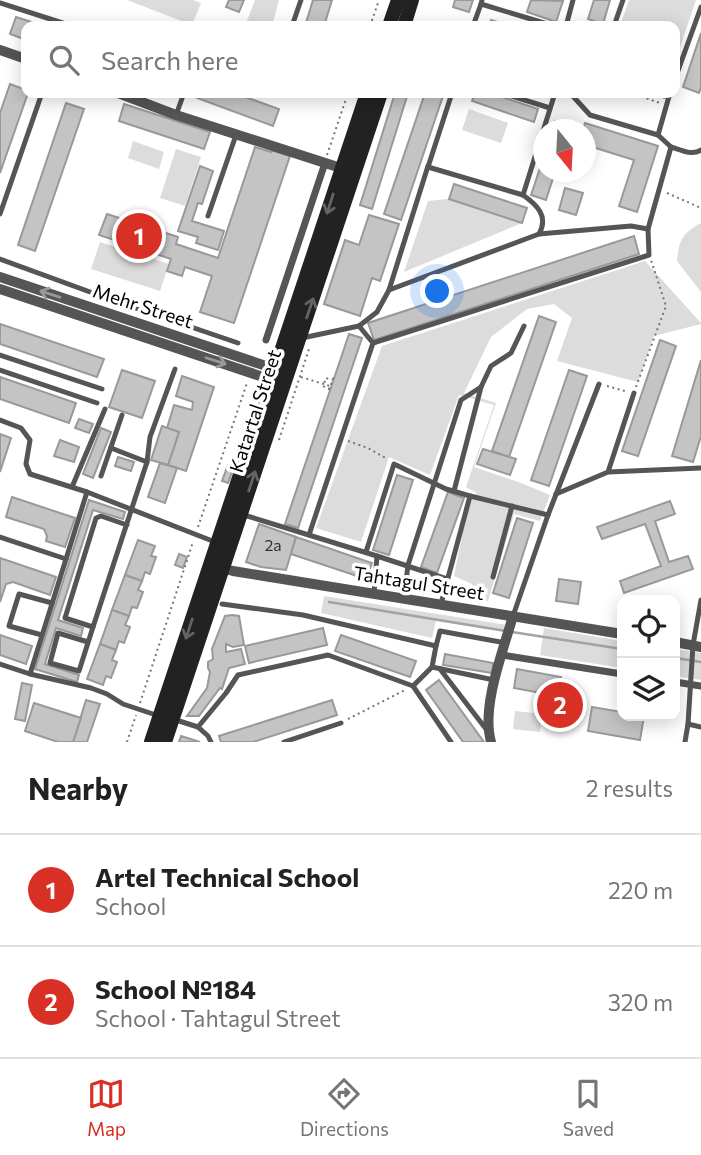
<!DOCTYPE html>
<meta charset="utf-8">
<style>
:root{--surface:#fff;--page:#f2f2f2;--text:#222;--muted:#767676;--line:#e0e0e0;--accent:#d93025}
body{margin:0;font-family:Commissioner,sans-serif;background:var(--page);color:var(--text)}
.controls{position:absolute;right:21px;bottom:21px;display:grid;overflow:hidden;border-radius:14px;box-shadow:0 4px 18px #0003}
.controls button{width:63px;height:63px;display:grid;place-items:center;padding:0;border:0;border-bottom:2px solid var(--line);background:var(--surface);color:var(--text);font:35px sans-serif}
.compass{position:absolute;left:533px;top:119px;width:63px;height:63px;border-radius:50%;background:var(--surface);box-shadow:0 4px 18px #0003;rotate:162deg}
.you{position:absolute;left:438px;top:292px;width:24px;height:24px;margin:-18px;border:5px solid #fff;border-radius:50%;background:#1a73e8;box-shadow:0 0 0 10px #1a73e833}
.badge{display:grid;place-items:center;width:46px;height:46px;border-radius:50%;background:var(--accent);color:#fff;font-size:23px;font-weight:700}
.pin{position:absolute;translate:-50% -50%;border:4px solid #fff;box-shadow:0 2px 7px #0006}
.list{margin:0;padding:0;list-style:none}
h2{display:flex;justify-content:space-between;align-items:center;height:91px;margin:0;padding:0 28px;font-size:30px}
h2 small{font-size:23px;font-weight:400;color:var(--muted)}
.list li{display:grid;grid-template-columns:46px 1fr auto;gap:21px;align-items:center;box-sizing:border-box;height:112px;padding:0 28px;border-top:2px solid var(--line)}
.list b{display:block;font-size:26px;white-space:nowrap}
.list p{margin:0;font-size:23px;white-space:nowrap;color:var(--muted)}
.list em{font-size:23px;font-style:normal;color:var(--muted)}
.icon{flex:none;width:38px;height:38px;fill:none;stroke:currentColor;stroke-width:2;stroke-linecap:round;stroke-linejoin:round}
.map{position:relative;flex:none;width:701px;height:742px;overflow:hidden}
.search{position:absolute;background:var(--surface);box-shadow:0 4px 18px #0003;left:21px;right:21px;top:21px;height:77px;display:flex;align-items:center;gap:18px;box-sizing:border-box;padding:0 24px;border-radius:14px;color:var(--muted);font-size:26px}
.sheet{height:315px;background:var(--surface)}
nav{display:flex;justify-content:space-around;align-items:center;box-sizing:border-box;height:98px;border-top:2px solid var(--line);background:var(--surface);font-size:19px;color:var(--muted)}
nav a{display:grid;justify-items:center;gap:4px}
nav .on{color:var(--accent)}
.map>svg:first-child{display:block}
</style>
<div class="map">
<svg width="701" height="742" viewBox="0 0 701 742">
<rect width="100%" height="100%" fill="#fff"/>
<g fill="#dcdcdc">
<path d="M127,0H193L201,3L192,25Z"/>
<path d="M255,0H279L272,26H245Z"/>
<path d="M629,0H696L676,59H675V26H620Z"/>
<path d="M469,109L508,123L501,143L462,130Z"/>
<path d="M133,141L164,152L159,169L128,158Z"/>
<path d="M176,149L201,157L185,206L160,198Z"/>
<path d="M447,199L522,223L404,272L428,201Z"/>
<path d="M699,224H701V292L677,261C679,241 681,235 699,224Z"/>
<path d="M100,242L169,264L160,291L91,269Z"/>
<path d="M645,261L701,323V324L654,336L638,382L557,361L572,318L554,304L527,309L491,337L464,393L496,403L474,467L521,483L550,495L540,521L514,514L488,601L471,597L472,584L454,576L470,496L477,493L466,487L494,405L459,395L430,475L389,457L361,542L316,528L382,346Z"/>
<path d="M324,596L507,625L505,632L436,621L432,638L321,613Z"/>
<path d="M544,628L622,641V668L540,655Z"/>
<path d="M675,649L701,653V680L675,676Z"/>
<path d="M515,711L542,714L540,732L513,729Z"/>
</g>
<g fill="none" stroke-linecap="round" stroke-linejoin="round">
<g stroke="#a3a3a3" stroke-width="2.5">
<path d="M329,602L506,631"/>
<path d="M512,632L622,649"/>
<path d="M675,658L701,662"/>
</g>
</g>
<g fill="#c4c4c4" stroke="#999" stroke-width="2">
<path d="M229,0H244L239,12L226,7Z"/>
<path d="M313,0H332L324,26H305Z"/>
<path d="M455,0H473L469,12L453,7Z"/>
<path d="M531,0L563,1L556,22L527,12Z"/>
<path d="M594,0H610L603,24L588,19Z"/>
<path d="M16,17L44,26H26V40L10,34Z"/>
<path d="M491,20L511,26H489Z"/>
<path d="M701,33V87L699,93L683,87Z"/>
<path d="M10,84L26,90V93H28L0,173V113Z"/>
<path d="M199,93H234L279,109L273,126L197,98Z"/>
<path d="M395,93H408L372,209L360,205Z"/>
<path d="M425,93H444L401,220L384,214Z"/>
<path d="M475,93H490L538,109L534,122L472,101Z"/>
<path d="M648,93H667L665,98Z"/>
<path d="M66,103L84,109L35,251L18,245Z"/>
<path d="M124,104L210,132L204,149L119,121Z"/>
<path d="M555,121L571,126L570,130H552Z"/>
<path d="M585,123L658,146L637,212L619,206L634,160L586,145V130H583Z"/>
<path d="M255,147L271,152L272,150L290,156L234,323L200,312L212,276L185,267L182,276L167,271L171,259L99,235L107,214L178,237L176,244L218,258Z"/>
<path d="M544,156V172H555L546,200L531,195Z"/>
<path d="M200,166L213,171L202,204L198,203L192,221L224,231L218,250L196,243L198,237L178,231Z"/>
<path d="M454,184L527,208L522,223L449,199Z"/>
<path d="M565,188L583,193L576,215L559,210Z"/>
<path d="M369,215L399,224L380,281L372,278L360,316L324,304L345,240L359,245Z"/>
<path d="M634,236L639,254L374,340L368,323Z"/>
<path d="M539,316L556,322L509,457L492,451Z"/>
<path d="M0,324L104,359L97,377L0,344Z"/>
<path d="M349,334L362,338L298,528L285,524Z"/>
<path d="M660,340L676,346L638,456L622,451Z"/>
<path d="M701,360V436L693,462L672,456Z"/>
<path d="M122,370L155,381L142,418L109,407Z"/>
<path d="M569,370L587,376L549,486L531,480Z"/>
<path d="M182,376L214,387L186,471L168,465L179,432L167,428L174,405L192,410L193,402L176,396Z"/>
<path d="M0,377L76,403L69,423L0,399Z"/>
<path d="M79,419L93,424L89,433L75,428Z"/>
<path d="M162,426L179,432L168,465L151,460Z"/>
<path d="M101,428L111,432L93,478L83,474Z"/>
<path d="M0,434L11,438L0,472Z"/>
<path d="M60,440L79,447L74,462L54,456Z"/>
<path d="M483,449L516,459L510,475L477,464Z"/>
<path d="M118,457L134,462L131,471L115,466Z"/>
<path d="M160,463L177,468L165,503L148,497Z"/>
<path d="M228,465L234,467L228,483L222,481Z"/>
<path d="M397,475L413,480L389,555L373,550Z"/>
<path d="M448,492L464,498L437,573L421,567Z"/>
<path d="M12,497L75,518L65,547L46,541L47,536L44,529L6,517Z"/>
<path d="M89,500L125,512L123,519L93,510L58,620L83,628L81,636L56,628L45,664L79,675L77,682L35,669Z"/>
<path d="M670,501L675,514L655,521L669,562L688,556L693,569L624,593L620,581L661,566L645,524L602,539L597,527Z"/>
<path d="M517,518L533,523L509,598L493,593Z"/>
<path d="M259,524L296,537L286,570L261,567L246,562Z"/>
<path d="M296,537L372,563L366,579L291,554Z"/>
<path d="M138,540L155,546L151,556L156,557L150,574L145,572L142,581L125,575Z"/>
<path d="M179,554L187,557L183,568L175,565Z"/>
<path d="M0,558L56,577L50,595L13,582L6,584L0,602Z"/>
<path d="M125,575L142,581L138,590L143,592L137,608L132,607L129,616L112,610Z"/>
<path d="M559,579L581,582L578,604L556,601Z"/>
<path d="M112,610L129,616L125,625L130,627L124,643L119,641L116,650L100,644Z"/>
<path d="M232,615L239,616L244,645L233,647L226,644V652L241,649L245,664L229,668L222,689L220,688L199,716H187L207,688L210,672L208,668V662L213,659L212,649L225,616Z"/>
<path d="M323,628L327,645L249,663L245,646Z"/>
<path d="M0,635L32,646L26,664L0,655Z"/>
<path d="M341,635L416,661L410,677L335,651Z"/>
<path d="M100,644L116,650L112,660L117,662L111,678L106,676L103,685L87,679Z"/>
<path d="M445,654L493,663L492,673L443,665Z"/>
<path d="M517,669L561,677L557,696L514,688Z"/>
<path d="M439,680L484,742H463L426,690Z"/>
<path d="M22,683L32,685L25,721L15,719Z"/>
<path d="M86,700L100,704L87,742H73Z"/>
<path d="M332,700L337,715L253,742H221L219,736Z"/>
<path d="M34,703L81,718L73,742H58L25,731Z"/>
<path d="M592,707L622,712V716H644L640,740L588,731Z"/>
<path d="M181,736L200,742H179Z"/>
</g>
<g fill="none" stroke-linecap="round" stroke-linejoin="round">
<g stroke="#777" stroke-width="2" stroke-dasharray="2 3.5" stroke-linecap="butt">
<path d="M370,26L379,0"/>
<path d="M631,93L660,103"/>
<path d="M327,155L348,93"/>
<path d="M667,193L701,208"/>
<path d="M301,377L330,386"/>
<path d="M607,386L628,392"/>
<path d="M636,387L666,306L651,260"/>
<path d="M330,389L323,386L326,378L332,380"/>
<path d="M329,390L334,376"/>
<path d="M279,440L309,349"/>
<path d="M348,441L368,448L387,459"/>
<path d="M198,527L247,383"/>
<path d="M140,703L193,542"/>
<path d="M348,719L405,690"/>
<path d="M127,742L136,715"/>
</g>
<g stroke="#555" stroke-width="5">
<path d="M482,0L481,4L554,26"/>
<path d="M0,3L72,26"/>
<path d="M405,22L417,26"/>
<path d="M292,26L301,0"/>
<path d="M473,26L481,4"/>
<path d="M566,26L573,0"/>
<path d="M614,26L623,0"/>
<path d="M675,79L701,7"/>
<path d="M452,93L428,167L523,195C537,205 549,216 539,234"/>
<path d="M502,93L550,108"/>
<path d="M570,93L590,115L658,135"/>
<path d="M176,115L184,93"/>
<path d="M671,147C681,150 692,156 701,150"/>
<path d="M523,195L555,93"/>
<path d="M0,214L42,93"/>
<path d="M208,216L236,135"/>
<path d="M0,259L112,300L238,343"/>
<path d="M389,290L428,166"/>
<path d="M359,326L373,343L649,255L648,229L671,147L658,135L670,93"/>
<path d="M302,338L359,326L377,312L389,290L539,234L631,226L648,229"/>
<path d="M0,355L102,389"/>
<path d="M0,370L97,403"/>
<path d="M0,420L21,428L30,440L26,464L30,474L87,492L215,542"/>
<path d="M111,448L147,462"/>
<path d="M608,472L701,468"/>
<path d="M101,476L122,415"/>
<path d="M72,487L105,409"/>
<path d="M454,491L481,387"/>
<path d="M556,494L608,472L634,393"/>
<path d="M470,496L548,515L513,616"/>
<path d="M244,515L377,556L374,593"/>
<path d="M548,515L599,384"/>
<path d="M127,525L101,516L96,518L65,618L93,627L147,462L150,437L175,369"/>
<path d="M309,535L373,343"/>
<path d="M0,537L66,559"/>
<path d="M366,552L394,464L446,489L470,496L441,604"/>
<path d="M377,556L447,579"/>
<path d="M493,577L512,506"/>
<path d="M404,598L408,565L461,400L481,387L491,366L511,353L524,326"/>
<path d="M222,604L303,615L436,646L440,631L506,643"/>
<path d="M42,635L9,626L19,594L52,603"/>
<path d="M88,642L58,633L50,663L79,671L93,627"/>
<path d="M0,664L30,674L87,492"/>
<path d="M432,667L494,680"/>
<path d="M440,669L486,729"/>
<path d="M30,674L91,688L107,694L123,704L159,716"/>
<path d="M413,686L432,667L436,646"/>
<path d="M176,720L198,727L226,693L238,675L328,655L413,686L451,742"/>
<path d="M688,724L701,727"/>
<path d="M198,727L208,736L211,742"/>
<path d="M284,742L341,723"/>
<path d="M685,742L688,724L693,645L701,600"/>
</g>
<g stroke="#555" stroke-width="7">
<path d="M266,340L325,163"/>
<path d="M502,655L622,674"/>
<path d="M675,682L701,686"/>
</g>
<g stroke="#555" stroke-width="10">
<path d="M0,50L26,59"/>
<path d="M118,93L176,115L347,170"/>
<path d="M0,277L275,369"/>
<path d="M0,289L272,380"/>
<path d="M217,567L233,571L622,634"/>
<path d="M675,642L701,647"/>
<path d="M491,742C481,707 503,651 513,616"/>
</g>
<g stroke="#222" stroke-width="14">
<path d="M389,26L398,0"/>
<path d="M404,26L412,0"/>
<path d="M151,742L367,93"/>
<path d="M165,742L381,93"/>
</g>
</g>
<defs><path id="oneway-shaft" d="M-6 0H5M1.5-3L5.5 0L1.5 3" fill="none" stroke-width="1.6" stroke-linecap="round" stroke-linejoin="round" transform="scale(1.75)"/></defs>
<g stroke="#646464">
<use href="#oneway-shaft" transform="translate(330 204) rotate(108)"/>
<use href="#oneway-shaft" transform="translate(310 308) rotate(-71)"/>
<use href="#oneway-shaft" transform="translate(252 481) rotate(-72)"/>
<use href="#oneway-shaft" transform="translate(189 629) rotate(108)"/>
</g>
<g stroke="#999">
<use href="#oneway-shaft" transform="translate(50 294) rotate(-162)"/>
<use href="#oneway-shaft" transform="translate(216 361) rotate(18)"/>
</g>
<g text-anchor="middle" stroke-width="7" stroke-linejoin="round" paint-order="stroke">
<g font-size="16" fill="#313131">
<text x="273" y="551">2a</text>
</g>
<g font-size="19" fill="#000" stroke="#fff">
<text transform="translate(143 306) rotate(18)" y="7">Mehr Street</text>
<text transform="translate(255 411) rotate(-72)" y="7">Katartal Street</text>
<text transform="translate(419 583) rotate(9)" y="7">Tahtagul Street</text>
</g>
</g>
</svg>
<div class="controls">
<button><svg class="icon" aria-label="locate" viewBox="0 0 24 24"><circle cx="12" cy="12" r="6"/><path d="M12 2v4M12 18v4M2 12h4M18 12h4"/></svg></button>
<button><svg class="icon" aria-label="layers" viewBox="0 0 24 24"><path d="M12 4l9 5-9 5-9-5zM3 14l9 5 9-5"/></svg></button>
</div>
<svg class="compass" viewBox="-18 -18 36 36"><path d="M0-13l5 13h-10z" fill="#e53935"/><path d="M0 13l5-13h-10z" fill="#767676"/></svg>
<div class="you"></div>
<div class="pin badge" style="left:139px;top:236px">1</div>
<div class="pin badge" style="left:560px;top:705px">2</div>
<div class="search"><svg class="icon" aria-label="search" viewBox="0 0 24 24"><circle cx="10" cy="10" r="6"/><path d="M15 15l6 6"/></svg>Search here</div>
</div>
<section class="sheet">
<h2>Nearby<small>2 results</small></h2>
<ul class="list">
<li><span class="badge">1</span><div><b>Artel Technical School</b><p>School</p></div><em>220 m</em></li>
<li><span class="badge">2</span><div><b>School №184</b><p>School · Tahtagul Street</p></div><em>320 m</em></li>
</ul>
</section>
<nav>
<a class="on"><svg class="icon" aria-label="map" viewBox="0 0 24 24"><path d="M3 6l6-2 6 2 6-2v14l-6 2-6-2-6 2zM9 4v14M15 6v14"/></svg>Map</a>
<a><svg class="icon" aria-label="directions" viewBox="0 0 24 24"><path d="M12 3l9 9-9 9-9-9zM9 14v-3h6M13 9l2 2-2 2"/></svg>Directions</a>
<a><svg class="icon" aria-label="saved" viewBox="0 0 24 24"><path d="M7 4h10v16l-5-4-5 4z"/></svg>Saved</a>
</nav>
